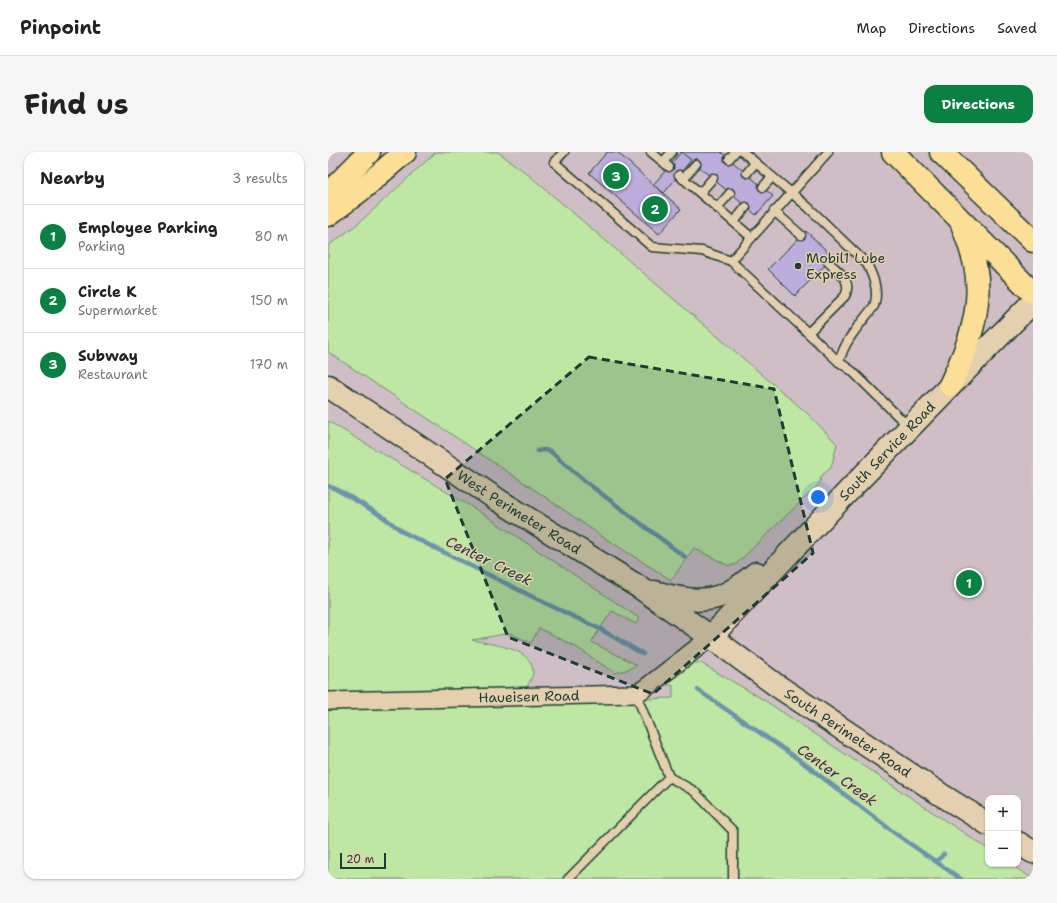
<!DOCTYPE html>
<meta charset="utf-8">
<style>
:root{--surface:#fff;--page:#f6f6f6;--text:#222;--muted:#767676;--line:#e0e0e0;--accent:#0b8043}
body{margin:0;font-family:"Shantell Sans",sans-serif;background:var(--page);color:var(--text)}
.controls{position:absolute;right:12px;bottom:12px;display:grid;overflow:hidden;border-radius:8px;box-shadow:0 1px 3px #0004}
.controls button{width:36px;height:36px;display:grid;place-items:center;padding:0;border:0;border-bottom:1px solid var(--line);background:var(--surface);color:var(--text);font:20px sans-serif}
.scale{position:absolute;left:12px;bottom:10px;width:46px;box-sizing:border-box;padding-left:4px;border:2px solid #1f3d34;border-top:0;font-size:11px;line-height:14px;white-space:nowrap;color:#1f3d34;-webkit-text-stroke:3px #e4d0ae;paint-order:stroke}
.you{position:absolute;left:490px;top:345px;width:14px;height:14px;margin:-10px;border:3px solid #fff;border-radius:50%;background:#1a73e8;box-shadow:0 0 0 6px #1a73e833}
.badge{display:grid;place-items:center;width:26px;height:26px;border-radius:50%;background:var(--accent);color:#fff;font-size:13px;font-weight:700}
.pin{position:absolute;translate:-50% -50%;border:2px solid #fff;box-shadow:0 1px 4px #0006}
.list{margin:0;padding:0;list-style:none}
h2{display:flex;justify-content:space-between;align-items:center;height:52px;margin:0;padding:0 16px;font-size:17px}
h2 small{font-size:13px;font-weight:400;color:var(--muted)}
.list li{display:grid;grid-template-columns:26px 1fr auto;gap:12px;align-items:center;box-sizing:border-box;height:64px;padding:0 16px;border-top:1px solid var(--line)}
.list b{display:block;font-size:15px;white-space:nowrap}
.list p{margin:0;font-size:13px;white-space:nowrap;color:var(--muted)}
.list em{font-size:13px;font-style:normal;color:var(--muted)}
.map{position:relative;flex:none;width:705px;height:727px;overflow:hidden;border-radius:12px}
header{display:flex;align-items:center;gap:24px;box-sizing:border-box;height:56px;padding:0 20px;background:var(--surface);border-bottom:1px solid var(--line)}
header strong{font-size:19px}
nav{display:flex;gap:22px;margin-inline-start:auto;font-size:14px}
.intro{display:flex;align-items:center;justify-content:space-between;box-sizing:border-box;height:96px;padding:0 24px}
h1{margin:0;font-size:28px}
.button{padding:10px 18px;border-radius:12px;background:var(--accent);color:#fff;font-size:14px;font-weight:700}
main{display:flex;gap:24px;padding:0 24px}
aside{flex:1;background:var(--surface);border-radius:12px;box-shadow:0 1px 3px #0004}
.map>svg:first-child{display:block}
</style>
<header>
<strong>Pinpoint</strong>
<nav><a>Map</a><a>Directions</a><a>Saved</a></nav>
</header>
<div class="intro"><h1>Find us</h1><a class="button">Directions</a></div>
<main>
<aside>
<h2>Nearby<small>3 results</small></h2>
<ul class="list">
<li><span class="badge">1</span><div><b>Employee Parking</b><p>Parking</p></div><em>80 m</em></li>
<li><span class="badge">2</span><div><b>Circle K</b><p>Supermarket</p></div><em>150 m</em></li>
<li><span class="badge">3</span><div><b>Subway</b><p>Restaurant</p></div><em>170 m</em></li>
</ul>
</aside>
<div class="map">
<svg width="705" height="727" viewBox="0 0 705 727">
<rect width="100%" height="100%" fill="#d8c6bc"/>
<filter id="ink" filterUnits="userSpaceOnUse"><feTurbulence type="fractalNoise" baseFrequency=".025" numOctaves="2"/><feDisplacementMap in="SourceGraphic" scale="8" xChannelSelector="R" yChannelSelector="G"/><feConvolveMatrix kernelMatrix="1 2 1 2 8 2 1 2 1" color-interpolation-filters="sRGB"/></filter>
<g filter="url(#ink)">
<path fill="#d0bec6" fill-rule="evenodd" d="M0,0H705V727H0ZM660,646H690V712H660Z"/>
<g fill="#bde7a3" stroke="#6e926c">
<path d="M108,0H170L202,24L479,261L509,292L503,316L494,323L491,332L407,413H399L366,396L343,428L275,385L210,340L0,200V94L32,70Z"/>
<path d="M0,269L152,360L311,466L308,472L284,459L263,490L309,513L298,518L287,521L248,495L211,476L203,491L182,481L144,488C161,492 204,495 205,519C205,525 201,531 198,536L0,541Z"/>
<path d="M362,511H373L436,548L660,697V712H682L705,727H0V558L345,546V533H333Z"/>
</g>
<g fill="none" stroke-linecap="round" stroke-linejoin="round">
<g stroke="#6c95ac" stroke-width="4.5">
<path d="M209,299L215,298L222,299L258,330L357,405"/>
<path d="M0,334L8,337L54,364L75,380L219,452L272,477L315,502"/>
<path d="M370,538L473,609L568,682L633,727"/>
<path d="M609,709L616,702"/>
</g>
</g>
<g fill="#bcaddd" stroke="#1f3d34">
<path d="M279,0H289L353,57L331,82L261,21Z"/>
<path d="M353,0H393L445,44L428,63Z"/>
<path d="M353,0L363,8L336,41L325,33Z"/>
<path d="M478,79L505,105L467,144L440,117Z"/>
</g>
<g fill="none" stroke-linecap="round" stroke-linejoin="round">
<defs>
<g id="lane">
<path d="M236,0L226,10L324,95L374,99L403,109"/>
<path d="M323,0L341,15"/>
<path d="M415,0L480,55L539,112C546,126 551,140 546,154C531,174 518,186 511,210"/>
<path d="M500,0L403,109L511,210L524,219L581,275"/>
<path d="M401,7L407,0"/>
<path d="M335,10L344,0"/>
<path d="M419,21L427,11"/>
<path d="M351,23L423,85"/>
<path d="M355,27L368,12"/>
<path d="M435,35L444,25"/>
<path d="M372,41L385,26"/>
<path d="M389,56L402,41"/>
<path d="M446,59L473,83"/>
<path d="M406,70L418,55"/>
<path d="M480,181L517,144C525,128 510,119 500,110"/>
<path d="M341,625L366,639L405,679V727"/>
<path d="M240,727L341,625L308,542"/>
</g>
<g id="street">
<path id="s1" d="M0,549L308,542L320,534L383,485"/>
</g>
<g id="secondary">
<path id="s2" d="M0,234L170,348L311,435L383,485L448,533L612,642L660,672"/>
<path d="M327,440C355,448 382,454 408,436C415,432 422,426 428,421"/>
<path id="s3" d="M383,485C488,371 596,260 705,150"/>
<path d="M690,691L705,700"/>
</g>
<g id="highway">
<path d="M565,0L705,141"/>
<path d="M613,0L705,89"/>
<path d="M0,42L41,0"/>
<path d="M0,63L33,38L77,0"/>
<path d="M622,233C640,196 656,155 647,113C644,99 639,86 634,72"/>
</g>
</defs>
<use href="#lane" stroke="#1f3d34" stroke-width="11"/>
<use href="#street" stroke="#1f3d34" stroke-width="20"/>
<use href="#secondary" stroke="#1f3d34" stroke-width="25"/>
<use href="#highway" stroke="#1f3d34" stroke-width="25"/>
<use href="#lane" stroke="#e4d0ae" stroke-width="8"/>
<use href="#street" stroke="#e4d0ae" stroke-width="17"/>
<use href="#secondary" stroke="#e4d0ae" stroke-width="22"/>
<use href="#highway" stroke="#fdde96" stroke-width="22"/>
</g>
</g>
<path fill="#1f3d34" fill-opacity="0.2" stroke="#1f3d34" stroke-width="3" stroke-dasharray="8 5" stroke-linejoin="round" d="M261,205L446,237L485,401L325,542L180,485L117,327Z"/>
<circle fill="#1f3d34" stroke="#e4d0ae" stroke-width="1.5" cx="470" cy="114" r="4"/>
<g text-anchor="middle" stroke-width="3" stroke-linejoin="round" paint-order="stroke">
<g font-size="14" fill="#1f3d34" stroke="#e4d0ae" text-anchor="start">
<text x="478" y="111">Mobil1 Lube<tspan x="478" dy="16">Express</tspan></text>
</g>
<g font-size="14" fill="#1f3d34" stroke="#e4d0ae">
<text dy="5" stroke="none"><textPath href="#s3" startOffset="256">South Service Road</textPath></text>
<text dy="5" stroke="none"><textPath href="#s2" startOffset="229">West Perimeter Road</textPath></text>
<text dy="5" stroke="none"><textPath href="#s1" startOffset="201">Haueisen Road</textPath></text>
<text dy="5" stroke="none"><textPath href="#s2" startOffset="625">South Perimeter Road</textPath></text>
</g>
<g font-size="15" font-style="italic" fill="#25443e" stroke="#e4d0ae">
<text transform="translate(161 409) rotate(26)" y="5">Center Creek</text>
<text transform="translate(509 623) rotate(36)" y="5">Center Creek</text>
</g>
</g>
</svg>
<div class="controls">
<button>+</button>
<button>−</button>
</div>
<div class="scale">20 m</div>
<div class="you"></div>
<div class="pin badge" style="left:641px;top:431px">1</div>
<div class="pin badge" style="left:327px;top:57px">2</div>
<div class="pin badge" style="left:288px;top:24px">3</div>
</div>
</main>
